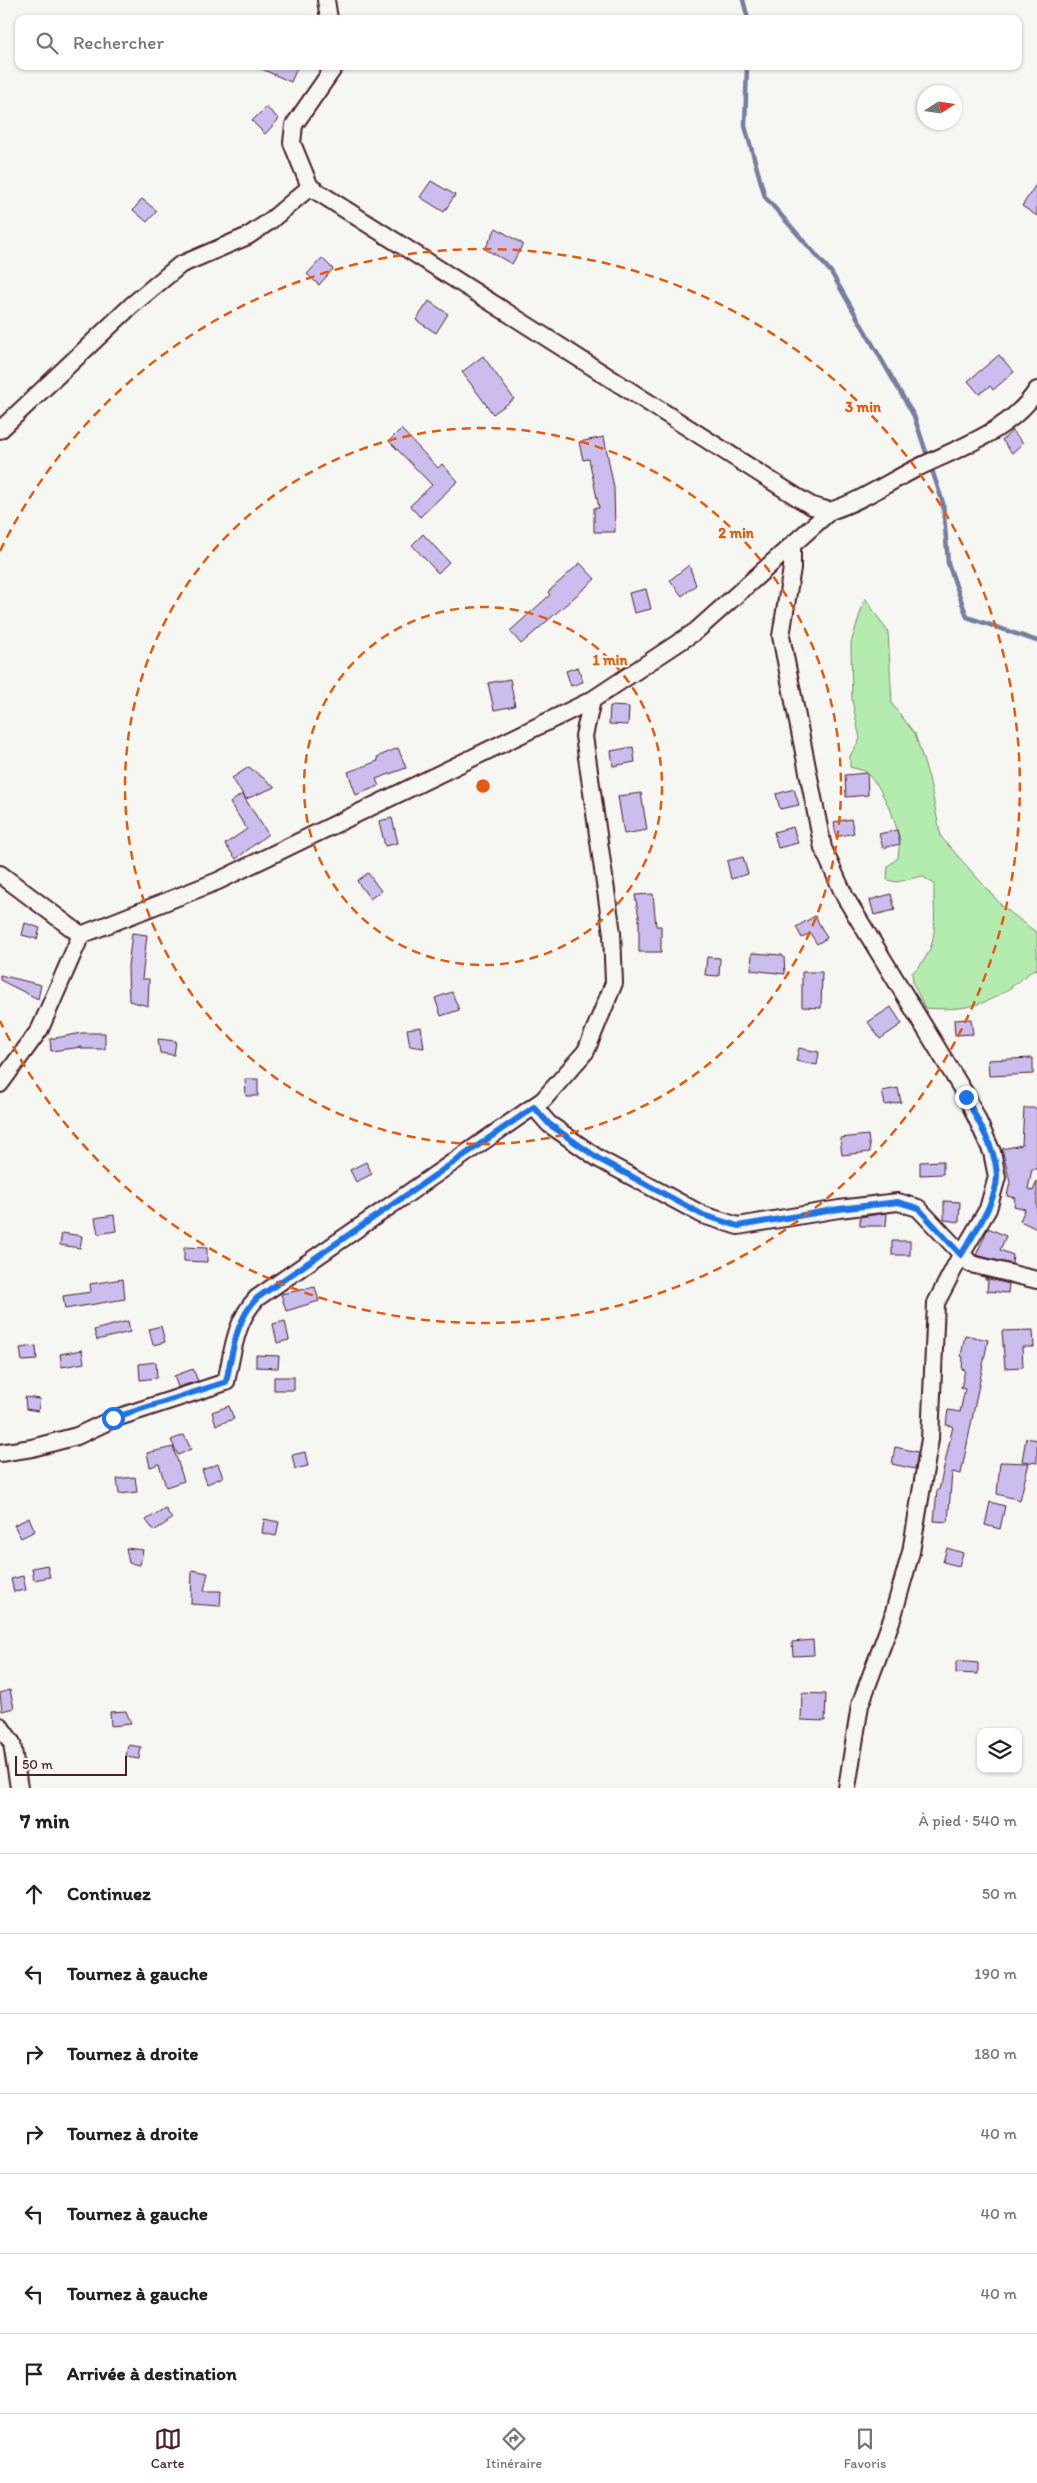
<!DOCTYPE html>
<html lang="fr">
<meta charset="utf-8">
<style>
:root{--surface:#fff;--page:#f6f6f6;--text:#222;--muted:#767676;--line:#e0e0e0;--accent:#4a1f2b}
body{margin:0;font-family:Itim,sans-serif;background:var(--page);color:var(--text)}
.controls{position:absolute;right:15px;bottom:15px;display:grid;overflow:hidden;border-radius:10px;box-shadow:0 1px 4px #0004}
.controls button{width:45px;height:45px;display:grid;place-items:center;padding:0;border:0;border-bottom:1px solid var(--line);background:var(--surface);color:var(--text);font:25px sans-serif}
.compass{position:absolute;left:917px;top:85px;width:45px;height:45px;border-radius:50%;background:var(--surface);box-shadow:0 1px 4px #0004;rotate:78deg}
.scale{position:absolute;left:15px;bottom:12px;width:112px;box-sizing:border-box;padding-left:5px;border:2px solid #4a1f2b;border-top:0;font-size:14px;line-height:18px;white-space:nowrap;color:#4a1f2b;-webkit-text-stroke:4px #f6f6f2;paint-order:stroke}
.stop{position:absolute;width:15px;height:15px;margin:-11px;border:4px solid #1a73e8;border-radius:50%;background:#fff}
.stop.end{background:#1a73e8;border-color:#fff;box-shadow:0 1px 5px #0008}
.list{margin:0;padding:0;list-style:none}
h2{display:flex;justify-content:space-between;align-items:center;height:65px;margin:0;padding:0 20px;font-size:21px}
h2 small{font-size:16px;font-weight:400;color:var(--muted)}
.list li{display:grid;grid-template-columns:32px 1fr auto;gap:15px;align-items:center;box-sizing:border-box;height:80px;padding:0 20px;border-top:1px solid var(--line)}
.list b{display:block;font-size:19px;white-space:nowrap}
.list em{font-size:16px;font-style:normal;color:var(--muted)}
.icon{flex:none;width:28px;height:28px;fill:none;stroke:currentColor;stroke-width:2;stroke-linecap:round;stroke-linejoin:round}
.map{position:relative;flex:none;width:1037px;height:1788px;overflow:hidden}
.search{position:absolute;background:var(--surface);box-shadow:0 1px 4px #0004;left:15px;right:15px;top:15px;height:55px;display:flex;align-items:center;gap:12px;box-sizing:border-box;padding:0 18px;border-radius:10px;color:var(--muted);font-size:19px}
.sheet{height:625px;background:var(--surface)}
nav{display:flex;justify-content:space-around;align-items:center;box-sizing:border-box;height:70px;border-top:1px solid var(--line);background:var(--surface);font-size:14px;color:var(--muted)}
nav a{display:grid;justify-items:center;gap:2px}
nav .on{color:var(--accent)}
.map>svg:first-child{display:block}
</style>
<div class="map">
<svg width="1037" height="1788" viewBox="0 0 1037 1788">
<rect width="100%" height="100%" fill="#f6f6f2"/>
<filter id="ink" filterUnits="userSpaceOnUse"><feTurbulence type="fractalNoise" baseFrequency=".02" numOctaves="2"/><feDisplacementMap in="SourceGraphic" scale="10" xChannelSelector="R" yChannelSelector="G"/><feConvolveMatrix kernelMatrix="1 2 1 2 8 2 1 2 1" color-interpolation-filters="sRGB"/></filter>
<g filter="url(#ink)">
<path fill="#b4ecaf" stroke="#7f866d" d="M865,598L888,632L892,704L915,734L929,778L941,837L1002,906L1037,933V970L1034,969C997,1001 975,1012 925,1008L913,983L912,973C942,947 933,921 934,884L922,876L897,882L887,880L888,866L898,858L900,839L891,811L878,786L865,771L850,767V756L860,739L852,700L851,643Z"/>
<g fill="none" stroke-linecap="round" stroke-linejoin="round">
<g stroke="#747e9e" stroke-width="4.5">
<path d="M743,0L748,19"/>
<path d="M747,66L745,126L765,197L831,272L914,416L943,503L948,563L967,617L1037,641"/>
</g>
</g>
<g fill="#cbbdee" stroke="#4a1f2b">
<path d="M255,66H298L291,82Z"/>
<path d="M266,107L279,119L265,134L252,121Z"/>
<path d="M431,181L455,195L444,212L420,197Z"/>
<path d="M1037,183V216L1022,206Z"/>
<path d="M142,199L157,211L147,222L133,210Z"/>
<path d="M496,228L523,244L512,264L485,249Z"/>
<path d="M322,258L333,269L319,285L307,274Z"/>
<path d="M429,301L448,314L436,333L416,320Z"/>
<path d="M999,355L1014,372L993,390L990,386L979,394L968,381Z"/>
<path d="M483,356L514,399L493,414L462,372Z"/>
<path d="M401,429L438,468L442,464L458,481L420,517L410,506L432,485L389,441Z"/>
<path d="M1012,431L1023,443L1012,453L1002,440Z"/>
<path d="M604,437L614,488L615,532H594V508H599L589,459L583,460L579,442Z"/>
<path d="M423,534L449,562L438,573L412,545Z"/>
<path d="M580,563L595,579L521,644L510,631L550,595L548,592Z"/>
<path d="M689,565L696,585L682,596L670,580Z"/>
<path d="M646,589L651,609L634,613L629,593Z"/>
<path d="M578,667L583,682L571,686L566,671Z"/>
<path d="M510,679L515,706L494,710L488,683Z"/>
<path d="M610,706L629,707L628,725L609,724Z"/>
<path d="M633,747L635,762L613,766L611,751Z"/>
<path d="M398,748L406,768L376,779L379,786L356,795L348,772L378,761L377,757Z"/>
<path d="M249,767L275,787L246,799L232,778Z"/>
<path d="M867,773L868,795L846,797L845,775Z"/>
<path d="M794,789L799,805L780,809L776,794Z"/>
<path d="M641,793L647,830L624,834L618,796Z"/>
<path d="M242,794L268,834L236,859L225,844L247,829L230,803Z"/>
<path d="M392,818L398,843L385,846L379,821Z"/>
<path d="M851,819L854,833L836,837L834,822Z"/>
<path d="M793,827L798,843L778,848L774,832Z"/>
<path d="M897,830L900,844L883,848L879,834Z"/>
<path d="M743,857L748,874L731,879L727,861Z"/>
<path d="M368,873L381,891L370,899L357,881Z"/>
<path d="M653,894L656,926H661V952H639V917L635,895Z"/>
<path d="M891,894L895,910L874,915L870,900Z"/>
<path d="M815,916L827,938L817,944L810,933L802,938L796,927Z"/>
<path d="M25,923L40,928L37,939L22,935Z"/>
<path d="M132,933L147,935L142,979H149L148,1006L129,1001L128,967Z"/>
<path d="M752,953L782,955L784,957L785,974L751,970Z"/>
<path d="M707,957L720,958L719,976L705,975Z"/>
<path d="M802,972H822L821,1008L802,1007Z"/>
<path d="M0,975L41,985L38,999L0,980Z"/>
<path d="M452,992L459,1010L441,1016L435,998Z"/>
<path d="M891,1007L902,1024L880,1039L868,1022Z"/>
<path d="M971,1019L973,1034L955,1035L954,1020Z"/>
<path d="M421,1027L424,1048L410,1046L407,1029Z"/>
<path d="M82,1033H105V1049H82V1047L51,1051L50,1039Z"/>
<path d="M158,1039L176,1041L174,1055L160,1053Z"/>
<path d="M799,1048L819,1052L817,1065L796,1061Z"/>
<path d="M1033,1058V1074L989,1076L988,1060Z"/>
<path d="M245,1079H258V1096H246Z"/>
<path d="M898,1088L901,1102L885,1105L882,1091Z"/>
<path d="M1024,1108H1037V1169H1032L1028,1189L1033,1191L1037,1181V1229L1020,1221L1025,1209L1014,1206L1015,1198L1007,1196L1010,1182L1002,1149L1022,1145Z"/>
<path d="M868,1135L870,1152L842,1155L840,1138Z"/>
<path d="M943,1161V1174L920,1175V1162Z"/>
<path d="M366,1162L372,1174L356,1182L350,1170Z"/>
<path d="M944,1201L960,1202L959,1222L944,1220Z"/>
<path d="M887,1213L886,1226H860V1217Z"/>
<path d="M114,1215L116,1231L98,1234L95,1218Z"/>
<path d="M988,1228L1006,1236L1000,1250L1013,1255L1012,1264L976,1255Z"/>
<path d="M62,1233L82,1236L80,1248L60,1245Z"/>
<rect x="892" y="1241" width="18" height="14"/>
<path d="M184,1247L207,1248V1262L184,1261Z"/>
<path d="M985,1278L1009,1284L1008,1293L987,1291L988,1280H985Z"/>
<path d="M123,1279L125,1299L65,1309L63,1296L91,1292L90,1284Z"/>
<path d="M315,1287L319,1301L286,1311L281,1294Z"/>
<path d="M128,1321L130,1332L97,1340L94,1330Z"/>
<path d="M285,1321L289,1340L277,1343L273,1324Z"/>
<path d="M161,1326L165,1342L153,1345L149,1329Z"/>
<path d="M1033,1330L1034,1347H1022L1023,1367L1005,1368L1002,1331Z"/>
<path d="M965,1335L988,1340L961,1474L952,1472L948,1522L934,1521L937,1490H939L953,1426L946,1425L948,1410L960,1412L965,1389L961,1388L965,1370L962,1369L963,1357L961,1356Z"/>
<path d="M36,1346L37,1360L22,1361L20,1348Z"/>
<path d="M82,1350L84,1363L62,1367L60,1354Z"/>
<path d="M256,1355L279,1356L278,1368L256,1367Z"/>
<path d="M156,1362L157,1378L140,1380L139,1364Z"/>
<path d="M193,1369L198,1381L178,1387L174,1376Z"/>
<rect x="274" y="1377" width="20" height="13"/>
<path d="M25,1397L40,1399L38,1411L26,1409Z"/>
<path d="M229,1406L234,1419L216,1425L212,1412Z"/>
<path d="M184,1435L191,1449L178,1455L171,1440Z"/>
<path d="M1026,1438L1037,1440V1463L1022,1461Z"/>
<path d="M173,1447L184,1481L166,1487L159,1464L150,1467L147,1453Z"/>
<path d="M895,1447L918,1452L915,1469L892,1464Z"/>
<path d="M305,1452L308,1466L295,1469L292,1455Z"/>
<path d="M1000,1462L1029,1463L1020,1500L997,1494Z"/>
<path d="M218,1464L223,1477L207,1484L202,1470Z"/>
<path d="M135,1477L137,1492L119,1494L117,1479Z"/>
<path d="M990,1502L1005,1506L1000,1529L985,1525Z"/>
<path d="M165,1508L172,1519L154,1531L146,1520Z"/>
<path d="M29,1518L35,1531L21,1538L14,1525Z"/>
<path d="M264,1519L279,1522L276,1536L262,1533Z"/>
<path d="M126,1548L143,1550L140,1565L129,1563Z"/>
<path d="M947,1548L963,1553L959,1566L943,1562Z"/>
<path d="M47,1565L50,1577L34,1580L32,1568Z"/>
<path d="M192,1570L208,1573L204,1591H221L220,1606L191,1604Z"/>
<path d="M23,1576L26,1590L14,1592L11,1579Z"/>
<path d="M813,1640L814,1655L793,1656L792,1642Z"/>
<path d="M956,1661L978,1663V1674L956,1673Z"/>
<path d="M10,1690L14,1708L2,1711L0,1693Z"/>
<path d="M802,1693L826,1694L825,1721L801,1720Z"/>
<path d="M126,1711L131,1724L111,1726L110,1712Z"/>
<path d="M128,1745L141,1747L139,1759L126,1757Z"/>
</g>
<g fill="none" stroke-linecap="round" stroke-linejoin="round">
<defs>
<g id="minor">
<path d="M326,0L329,19"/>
<path d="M310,187L292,143L294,125L335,66"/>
<path d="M0,430L132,305L180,265L248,236L270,221L310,187L800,499L812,506L830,511"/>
<path d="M792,545V568L781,636L823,848L845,897L967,1097L992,1152L997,1177L988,1209L961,1255L936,1303L930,1439L911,1552L892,1619L860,1705L847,1788"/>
<path d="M0,874L81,935L218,881L592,700L696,631L830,511C859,502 886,484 913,470C957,448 1009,433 1037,390"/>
<path d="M0,1084L40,1029L81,935"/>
<path d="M534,1107L549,1124L599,1159L703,1215L738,1226L839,1209L898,1202L918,1208L971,1264L1037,1280"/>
<path d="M0,1453L32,1448L77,1436L113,1419L226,1382C233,1351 235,1321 257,1298L543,1100L586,1051L614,983L612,933L584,736L592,700"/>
<path d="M0,1726L12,1743L19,1788"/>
</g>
</defs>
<use href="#minor" stroke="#4a1f2b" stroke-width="20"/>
<use href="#minor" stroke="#f6f6f2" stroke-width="16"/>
</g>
</g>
<g fill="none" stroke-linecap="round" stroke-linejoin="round" filter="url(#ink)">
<path stroke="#1a73e8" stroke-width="6" d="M113,1418L226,1382C233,1351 235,1321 257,1298L534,1107L549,1124L599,1159L703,1215L738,1226L839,1209L898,1202L918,1208L961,1255C974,1233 996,1203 997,1177C997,1150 977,1121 966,1097"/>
</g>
<g fill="none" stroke="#e8590c" stroke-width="2.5" stroke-dasharray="9 6">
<circle cx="483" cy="786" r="179"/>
<circle cx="483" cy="786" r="358"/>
<path d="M0 551A537 537 0 1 1 0 1021"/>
</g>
<circle cx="483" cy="786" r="8" fill="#e8590c" stroke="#f6f6f2" stroke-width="2.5"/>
<g font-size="15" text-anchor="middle" font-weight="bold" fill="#e8590c" stroke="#f6f6f2" stroke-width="4.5" stroke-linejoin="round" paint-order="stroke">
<text x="863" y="412">3 min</text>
<text x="736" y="538">2 min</text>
<text x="610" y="665">1 min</text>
</g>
</svg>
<div class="controls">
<button><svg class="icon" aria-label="layers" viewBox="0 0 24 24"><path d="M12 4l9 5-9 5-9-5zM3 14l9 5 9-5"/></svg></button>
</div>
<svg class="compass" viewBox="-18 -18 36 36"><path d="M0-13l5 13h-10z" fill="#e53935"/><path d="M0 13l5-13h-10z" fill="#767676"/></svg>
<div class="scale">50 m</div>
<div class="stop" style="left:113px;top:1418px"></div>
<div class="stop end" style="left:966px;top:1097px"></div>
<div class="search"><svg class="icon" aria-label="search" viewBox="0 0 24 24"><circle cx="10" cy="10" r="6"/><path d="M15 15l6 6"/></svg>Rechercher</div>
</div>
<section class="sheet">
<h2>7 min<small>À pied · 540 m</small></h2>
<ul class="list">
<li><svg class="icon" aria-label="ahead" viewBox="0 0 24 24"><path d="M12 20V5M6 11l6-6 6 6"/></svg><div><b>Continuez</b></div><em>50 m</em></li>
<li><svg class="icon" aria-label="left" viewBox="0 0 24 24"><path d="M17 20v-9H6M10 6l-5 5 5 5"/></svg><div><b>Tournez à gauche</b></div><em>190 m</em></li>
<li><svg class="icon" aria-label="right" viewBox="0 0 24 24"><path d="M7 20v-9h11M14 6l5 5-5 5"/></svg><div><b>Tournez à droite</b></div><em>180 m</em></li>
<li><svg class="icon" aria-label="right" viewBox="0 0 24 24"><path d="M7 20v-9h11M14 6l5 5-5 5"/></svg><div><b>Tournez à droite</b></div><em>40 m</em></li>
<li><svg class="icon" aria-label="left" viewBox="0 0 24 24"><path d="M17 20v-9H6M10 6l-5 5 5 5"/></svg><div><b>Tournez à gauche</b></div><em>40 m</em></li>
<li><svg class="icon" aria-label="left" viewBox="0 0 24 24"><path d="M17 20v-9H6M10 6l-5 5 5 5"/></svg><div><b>Tournez à gauche</b></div><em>40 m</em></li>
<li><svg class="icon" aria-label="arrive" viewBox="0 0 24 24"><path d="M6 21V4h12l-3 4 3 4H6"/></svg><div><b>Arrivée à destination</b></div></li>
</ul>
</section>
<nav>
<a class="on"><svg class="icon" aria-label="map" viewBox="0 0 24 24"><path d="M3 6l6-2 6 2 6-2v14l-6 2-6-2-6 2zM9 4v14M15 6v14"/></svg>Carte</a>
<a><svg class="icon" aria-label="directions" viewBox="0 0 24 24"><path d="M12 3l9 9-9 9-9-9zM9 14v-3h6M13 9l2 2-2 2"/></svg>Itinéraire</a>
<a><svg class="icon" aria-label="saved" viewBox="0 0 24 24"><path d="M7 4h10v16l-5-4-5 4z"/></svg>Favoris</a>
</nav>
